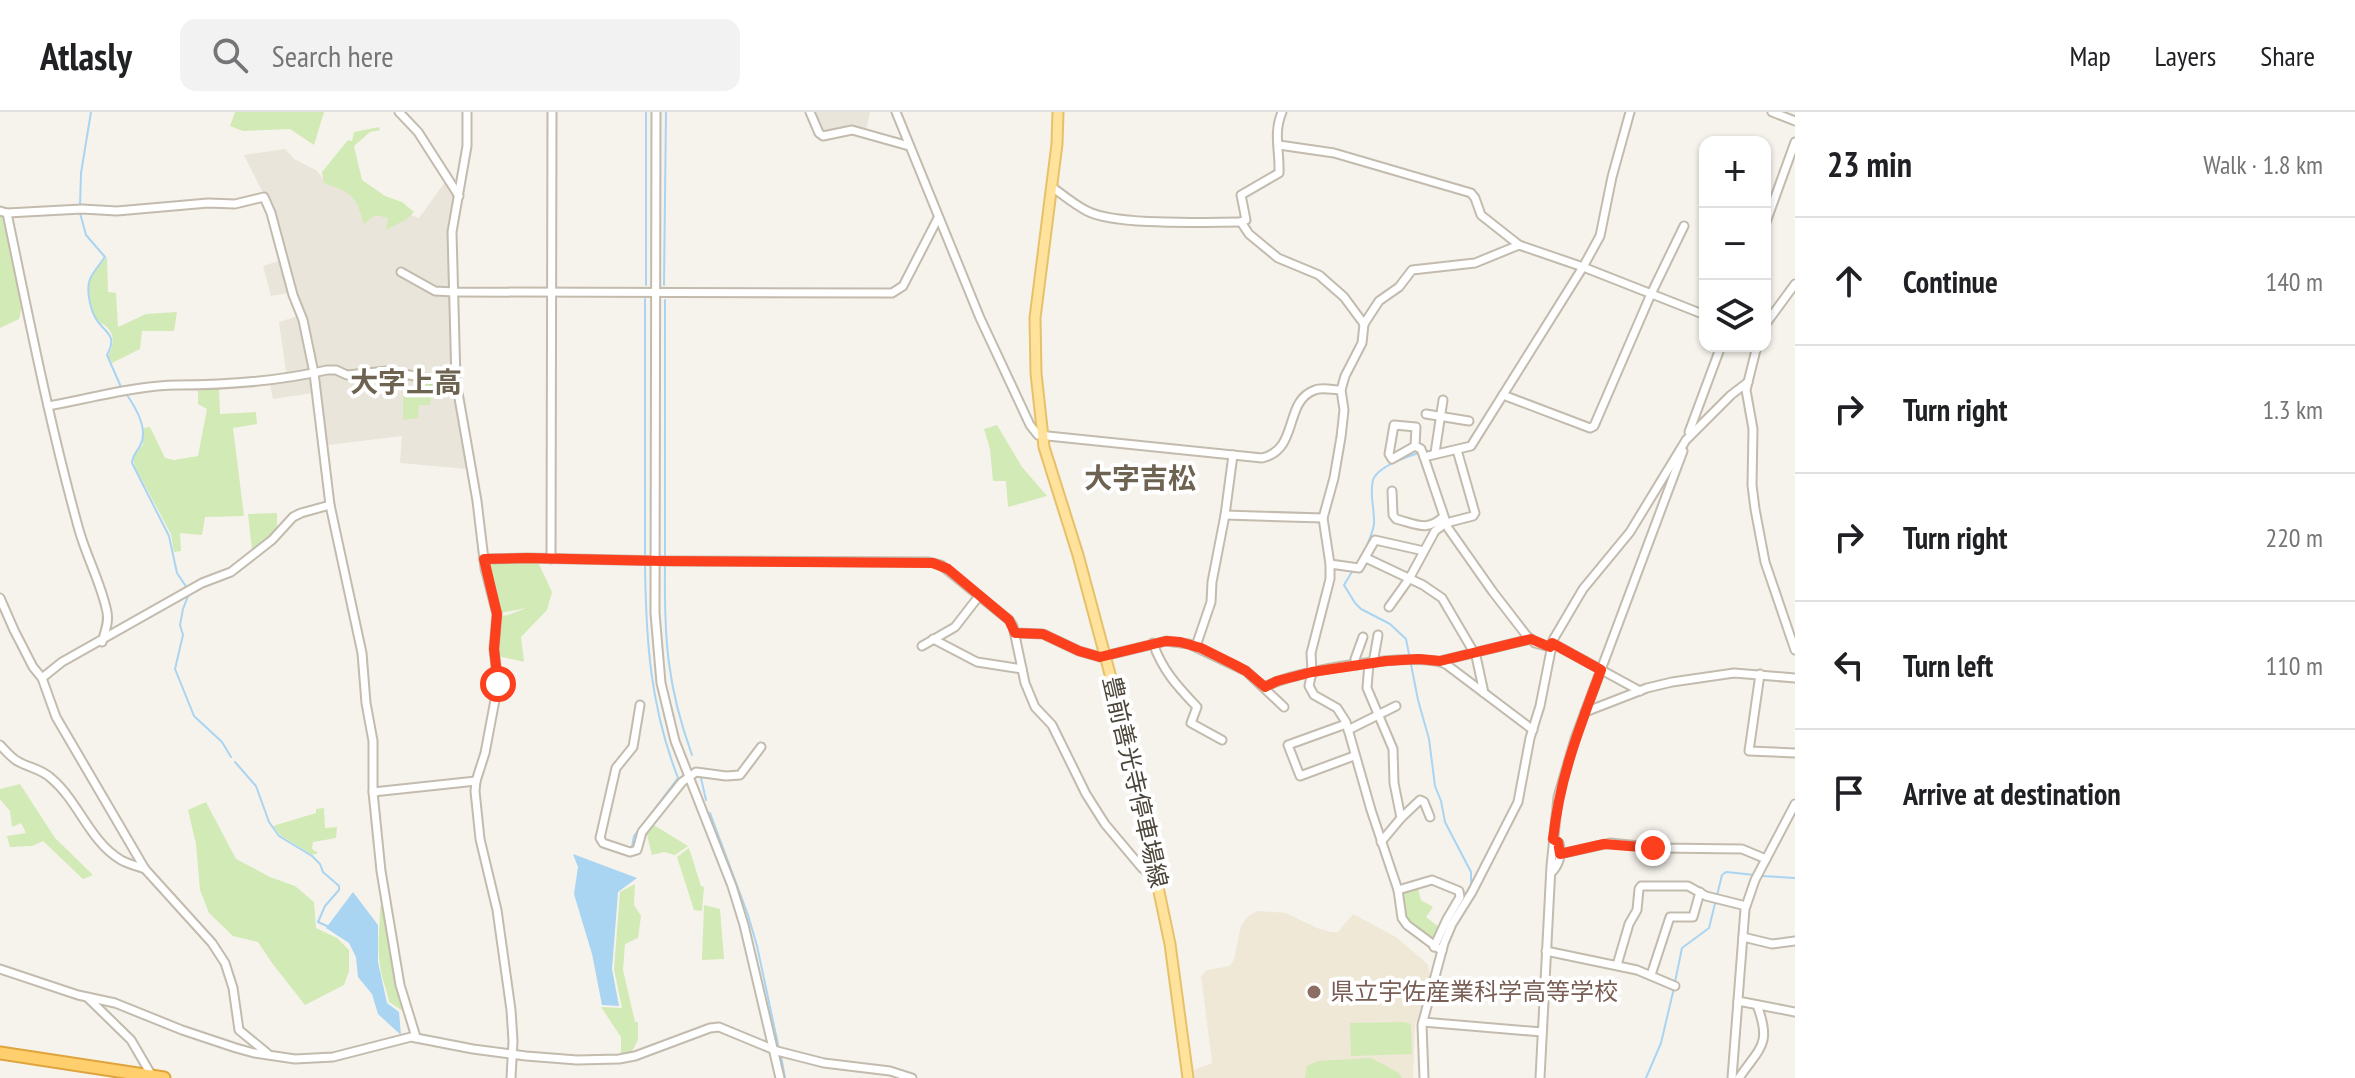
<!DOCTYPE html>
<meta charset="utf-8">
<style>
:root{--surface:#fff;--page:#f2f2f2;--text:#202124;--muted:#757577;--line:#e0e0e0}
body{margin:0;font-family:"PT Sans Narrow","Noto Sans JP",sans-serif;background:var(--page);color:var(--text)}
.controls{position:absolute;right:24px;top:24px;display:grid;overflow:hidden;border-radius:16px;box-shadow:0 2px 6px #0004}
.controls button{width:72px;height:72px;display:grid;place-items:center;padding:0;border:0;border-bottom:2px solid var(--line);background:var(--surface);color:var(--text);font:40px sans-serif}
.stop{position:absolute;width:24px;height:24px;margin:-18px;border:6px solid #fc3f1d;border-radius:50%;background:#fff}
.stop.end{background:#fc3f1d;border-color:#fff;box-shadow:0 2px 8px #0008}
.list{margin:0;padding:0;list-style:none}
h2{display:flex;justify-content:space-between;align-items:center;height:104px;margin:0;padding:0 32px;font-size:34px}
h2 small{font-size:26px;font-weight:400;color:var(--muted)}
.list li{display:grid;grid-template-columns:52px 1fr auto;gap:24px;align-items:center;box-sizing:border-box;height:128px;padding:0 32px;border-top:2px solid var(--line)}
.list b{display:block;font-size:30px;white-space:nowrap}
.list em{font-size:26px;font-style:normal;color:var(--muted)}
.icon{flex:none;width:44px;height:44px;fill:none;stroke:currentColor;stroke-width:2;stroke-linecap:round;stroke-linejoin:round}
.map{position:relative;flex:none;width:1795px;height:966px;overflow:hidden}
header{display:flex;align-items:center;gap:48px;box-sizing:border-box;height:112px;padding:0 40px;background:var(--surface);border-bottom:2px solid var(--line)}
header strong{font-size:38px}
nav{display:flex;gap:44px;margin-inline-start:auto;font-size:28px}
.search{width:560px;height:72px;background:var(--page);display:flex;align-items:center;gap:20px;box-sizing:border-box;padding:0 28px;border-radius:16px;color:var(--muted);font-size:30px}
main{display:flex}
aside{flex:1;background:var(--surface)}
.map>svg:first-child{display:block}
</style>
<header>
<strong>Atlasly</strong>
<div class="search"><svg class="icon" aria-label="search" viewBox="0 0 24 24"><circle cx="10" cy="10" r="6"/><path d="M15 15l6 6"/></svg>Search here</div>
<nav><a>Map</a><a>Layers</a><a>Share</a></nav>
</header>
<main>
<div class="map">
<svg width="1795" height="966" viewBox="0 0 1795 966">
<rect width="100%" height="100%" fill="#f6f3ec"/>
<g fill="#eae5da">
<path d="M815,0H870L866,18L853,14L823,19Z"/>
<path d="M285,37L294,47L316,58L325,69L419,106L445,70L456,84L450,117L449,194L453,266L467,357L400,351L402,324L327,333L320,280L273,287L269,268L287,267L279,210L298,204L288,181L271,184L263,154L285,147L273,101L244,43Z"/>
</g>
<path fill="#efe8d6" d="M1258,799L1286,801L1317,816L1331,820H1338L1353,802L1396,825L1423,848L1428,853L1430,864L1424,890L1415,914L1413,966H1194V958L1212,951L1201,864L1207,858L1230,854L1234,847L1241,814L1248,804Z"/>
<g fill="#d2eab5">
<path d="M235,0H324L314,33L290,17L243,19L230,14Z"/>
<path d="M379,15L380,18L370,20L354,34L362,68L385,84L402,90L414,100L407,107L386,118L388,106L375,103L364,112C355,82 353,82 324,71L322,60L348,28L352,29L354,20Z"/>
<path d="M0,102L6,106L23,191L19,207L0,216Z"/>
<path d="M107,145L108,180L116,181L118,215L146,202L177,200L174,219H142L140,237L112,251L108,244C113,235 116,224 107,215C104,212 99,211 97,208C91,198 86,175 91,165C95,158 102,151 107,145Z"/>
<path d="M416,269L433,270L430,293H419L418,306L403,308V283L414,282Z"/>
<path d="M219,276L220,302L256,300L257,312L233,316L244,404L205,405L202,423L180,421L181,439L174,440L171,422L135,355C132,345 136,340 143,333V316L150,315L165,346L174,348L198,344L207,297L198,292V279Z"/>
<path d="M997,313L1022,355L1047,384L1008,395L1006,369H993L990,337L984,317Z"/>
<path d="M277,401V417L252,438L248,402Z"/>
<path d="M537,448L552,480L547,498L521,525L524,550L498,544L500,504L508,503L526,496L500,501L487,450Z"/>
<path d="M20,672L55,726L93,763L83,767L43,729L32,734L10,735L7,724L26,721L21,711L12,715L10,699L0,687V677Z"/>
<path d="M206,690L236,747L270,765L295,774L314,790L316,816L337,826L349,838V859L344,873L305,893L272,851L258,830L233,824L209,801L200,778L196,732L188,698Z"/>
<path d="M324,696L325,716L337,715L336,726L313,730L312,737L318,741L312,743L280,723L273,714L316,701V697Z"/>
<path d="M652,712L688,734L675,743L664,740L652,743L646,719Z"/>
<path d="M689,736L701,774L704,775L702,799L694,798L677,745Z"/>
<path d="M635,772L634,793L641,804L638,826L625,832L623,858L635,910H638V928L631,941L621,942V925L601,895L622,896L614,857L620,780Z"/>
<path d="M1418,776L1421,788L1433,795L1426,805L1440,816L1433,830C1408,810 1405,813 1401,780Z"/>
<path d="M388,792C389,829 393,864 403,899L389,890C387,877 381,866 380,853C377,833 380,813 380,794Z"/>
<path d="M704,793L720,797L724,847L702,848Z"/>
<path d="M1404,910L1411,912L1412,942L1351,944L1350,911Z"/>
<path d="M1371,946L1399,961L1402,966H1305L1307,954L1318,949Z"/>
</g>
<g fill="#a9d4f2">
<path d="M573,742L637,766L618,780L612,857L619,894L602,893L592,842L574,782L578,755Z"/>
<path d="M353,780L378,813V850L387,891L399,900L401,923L378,902L372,882L358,865L356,845L349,831L326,816Z"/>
</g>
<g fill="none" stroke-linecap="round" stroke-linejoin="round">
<g stroke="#a9d4f2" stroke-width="2">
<path d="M80,94L81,61L91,0"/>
<path d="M80,101L86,123L105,145C100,152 93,160 90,167C86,177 90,196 95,205C103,221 119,221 107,243L121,275"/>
<path d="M646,173V0"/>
<path d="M664,173L666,0"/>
<path d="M1510,265L1589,138"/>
<path d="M127,283C136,296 149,318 140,334C136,341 133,342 132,351L169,424L177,461L187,476"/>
<path d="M645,446V187"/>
<path d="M665,447V188"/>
<path d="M665,453C664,526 667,574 692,643"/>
<path d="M1357,453C1363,441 1372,426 1374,412C1375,398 1369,382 1373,368C1378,353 1418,340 1433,338"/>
<path d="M1353,458L1344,473L1355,491L1361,497L1390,512L1406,527L1418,588L1429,627L1435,674L1441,689L1445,710L1471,760V773L1464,786"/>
<path d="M188,484L183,497L180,513L183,523L175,557L194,604L222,630L231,645"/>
<path d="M235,650L256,674L269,710L279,724L312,744L320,752L323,760L339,774V778L325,794L318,810L327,814"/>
<path d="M701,666L706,688"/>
<path d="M710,701L748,803L757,834L779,937"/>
<path d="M632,735L634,724L678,666C650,594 646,528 645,453"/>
<path d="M1761,764L1795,766"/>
<path d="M1436,847L1442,826"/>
<path d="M1675,870L1682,836L1709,816L1722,763L1726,760L1755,763"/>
<path d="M781,944L785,966"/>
<path d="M1646,966L1661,931L1674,876"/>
</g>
<defs>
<g id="minor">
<path d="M399,0L418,20L459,84"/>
<path d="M467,0V34L452,120L456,269L477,389L485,456L497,502L494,537L498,572L485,641L476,669L475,679L480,727L497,798L511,898L513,929L511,966"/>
<path d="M656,0L655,501L661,571L675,629L732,774L744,813L780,966"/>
<path d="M810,0L819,21L823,24L852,18L909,34"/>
<path d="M896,0L980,206L1030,313L1038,323L1262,346C1300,337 1283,289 1315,278C1322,275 1333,278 1341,278"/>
<path d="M1772,0L1795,9"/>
<path d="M1279,33L1334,41L1471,81L1475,86L1481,103L1519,133"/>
<path d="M1052,75C1063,83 1075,93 1087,99C1116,114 1206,110 1241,110"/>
<path d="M0,99L7,101L82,97L117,99L208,91L235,92L264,85L271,101L293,183L303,208L314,261L330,393L362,541L366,591L373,629V680L381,759L400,873L416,925"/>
<path d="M7,101C29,207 50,314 79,418C87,446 101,471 107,500C109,511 105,519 102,530"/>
<path d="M1241,110L1249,122L1278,146L1319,163L1344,185L1364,212L1362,231L1345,264L1341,278L1344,298L1341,325L1334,366L1323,406L1330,452V467L1311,541L1312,560L1309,574L1314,583L1337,596L1346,610L1371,698L1398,778L1402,806L1407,813L1442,839"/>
<path d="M1241,110L1246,108L1241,83L1279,61C1280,39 1273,21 1282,0"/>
<path d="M1765,113L1795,30"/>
<path d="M401,160L435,179L454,180L892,181L903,174L938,106"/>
<path d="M1364,212L1379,189L1399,175L1412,158L1475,151L1519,133L1583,155L1705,203"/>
<path d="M1765,213L1795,172"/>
<path d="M1757,234L1746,278L1753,317L1752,373L1755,397L1765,450L1795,538"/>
<path d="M1503,283L1590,316L1594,314L1651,182L1684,114"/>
<path d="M48,294C87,287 139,273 178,273C227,273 279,269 327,258H336L347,263L387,259L432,267L456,269"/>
<path d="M1426,302L1469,309"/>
<path d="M1689,320L1721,234"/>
<path d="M1415,334L1416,315L1394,313L1389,342L1392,347L1415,334L1421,337L1424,345"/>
<path d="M1435,341L1443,288"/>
<path d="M1392,379L1393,403L1396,407C1416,412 1427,420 1443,405"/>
<path d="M1225,403L1323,406"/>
<path d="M1366,446L1423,473L1442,486L1476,544L1484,581"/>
<path d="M484,447L527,446L667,449L929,450L941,453L1009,508L1013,514L1025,571L1035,595L1052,613L1086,682L1105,712L1142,756L1157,767"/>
<path d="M551,447L552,0"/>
<path d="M1330,452L1359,456L1375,428L1424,439"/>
<path d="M0,486L14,518L33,555L42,566L56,605L145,757L212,831L225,851L233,876L239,918L267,941"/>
<path d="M1389,495L1409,467L1435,419L1446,411L1473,404L1475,401L1457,338"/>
<path d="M1015,521L1043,522L1079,539L1100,545L1166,529L1189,532L1246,559L1284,595"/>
<path d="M933,527L977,550L1022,557"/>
<path d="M1153,531C1162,558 1178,575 1197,595L1191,611L1222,628"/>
<path d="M1552,531L1640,579"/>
<path d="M922,534L955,515L979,484"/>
<path d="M1196,534L1211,490L1212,470L1225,403L1233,343"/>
<path d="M1550,535L1535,531L1527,524L1493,480L1448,416L1424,345L1471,334L1583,155L1600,124L1612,65L1630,0"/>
<path d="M1440,549L1531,527"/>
<path d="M1369,551L1367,576L1393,637L1394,671L1401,706"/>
<path d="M1373,551L1378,523"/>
<path d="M1356,553L1355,547L1363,525"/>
<path d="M1760,562L1749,639L1795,641"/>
<path d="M42,566L62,550L202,471L231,460L272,428L293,405L301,401L330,393"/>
<path d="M1265,575C1290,559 1423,537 1447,553L1533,618"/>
<path d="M640,593L633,635L616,656L600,726L603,731L630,740L637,738L642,720L682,670L696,660L726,664L740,663L761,635"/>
<path d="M1585,600L1647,576L1672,570L1734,561L1795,566"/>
<path d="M1346,612L1288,633L1300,664L1354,644"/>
<path d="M1348,618L1396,594"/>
<path d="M0,633C6,639 11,646 19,650C30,656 42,657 52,667C79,690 90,730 121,748C128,752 137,754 145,757"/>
<path d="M373,680L476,669"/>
<path d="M1381,730L1401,706L1420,688L1424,690L1430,705"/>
<path d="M1560,742L1610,731L1660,736L1742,737L1766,747"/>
<path d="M1551,761C1560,752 1562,743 1559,731L1553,727"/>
<path d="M1398,778L1432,768L1459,779L1460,785L1447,807L1434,835"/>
<path d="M1743,825L1772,832L1795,829"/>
<path d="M1546,839L1637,858L1675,874"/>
<path d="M1617,853L1629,812L1637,798L1639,777L1641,774H1688L1706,784L1746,794"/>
<path d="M0,857L78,883L115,891L182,918L236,936L254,941L295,947L333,945L411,925L473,937L526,944L577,948L619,947L635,944L710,916L719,915L777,939L824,951L890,959L912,966"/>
<path d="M1651,863L1670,805H1693L1700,780"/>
<path d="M88,886L131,928L152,964"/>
<path d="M1738,889L1795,900"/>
<path d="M1423,910L1542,920"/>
<path d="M1424,966L1422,913L1444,831L1452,812L1472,780L1518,690L1530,626L1540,594L1553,528L1583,477L1630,420L1686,328L1731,283L1748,270"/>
<path d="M1540,966L1551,754L1558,685L1575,627L1683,339"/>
<path d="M1732,966L1745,797L1755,768L1795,692"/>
<path d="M1739,966C1760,935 1772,933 1757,893"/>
</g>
<path id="major" d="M1058,0L1057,32L1035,206L1036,261L1044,335L1078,443L1125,618L1170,832L1188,966"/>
<path id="highway" d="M0,941L164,966"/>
</defs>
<use href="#minor" stroke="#c2bbae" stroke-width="11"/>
<use href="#major" stroke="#e6c16a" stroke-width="13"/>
<use href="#highway" stroke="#e0a43c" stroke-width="15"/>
<use href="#minor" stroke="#fff" stroke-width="7"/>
<use href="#major" stroke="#ffe39c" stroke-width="9"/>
<use href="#highway" stroke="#ffcf6e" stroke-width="11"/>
</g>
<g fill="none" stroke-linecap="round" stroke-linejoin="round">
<path stroke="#fc3f1d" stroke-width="10" d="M498,572L494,537L497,502L484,447L527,446L662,449L933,451L948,457L1009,508L1015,521L1043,522L1079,539L1100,545L1166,529L1180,530L1201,536L1235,553L1246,559L1265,575L1277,569L1312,560L1386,549L1419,547L1440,549L1531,527L1550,535L1552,531L1601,558C1579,617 1560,664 1553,727L1558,730L1560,742L1604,732L1653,736"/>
</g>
<circle fill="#8d6e63" stroke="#fff" stroke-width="3" cx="1314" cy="880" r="8"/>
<g text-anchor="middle" stroke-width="8" stroke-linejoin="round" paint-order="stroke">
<g font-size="24" fill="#4b4439" stroke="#fff">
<text transform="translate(1135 670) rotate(77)" y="8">豊前善光寺停車場線</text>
</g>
<g font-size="24" fill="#785e54" stroke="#fff" text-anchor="start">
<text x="1330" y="888">県立宇佐産業科学高等学校</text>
</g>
<g font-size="28" font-weight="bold" fill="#6e6250" stroke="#fff">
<text x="406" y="280">大字上高</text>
<text x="1140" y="376">大字吉松</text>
</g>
</g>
</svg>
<div class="controls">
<button>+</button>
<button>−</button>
<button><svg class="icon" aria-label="layers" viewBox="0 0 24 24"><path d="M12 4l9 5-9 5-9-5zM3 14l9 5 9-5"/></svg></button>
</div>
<div class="stop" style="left:498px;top:572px"></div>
<div class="stop end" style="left:1653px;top:736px"></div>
</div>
<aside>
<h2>23 min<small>Walk · 1.8 km</small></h2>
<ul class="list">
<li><svg class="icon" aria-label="ahead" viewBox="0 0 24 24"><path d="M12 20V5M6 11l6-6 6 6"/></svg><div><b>Continue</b></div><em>140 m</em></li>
<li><svg class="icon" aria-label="right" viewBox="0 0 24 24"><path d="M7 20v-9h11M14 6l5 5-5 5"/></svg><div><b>Turn right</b></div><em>1.3 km</em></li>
<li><svg class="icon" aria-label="right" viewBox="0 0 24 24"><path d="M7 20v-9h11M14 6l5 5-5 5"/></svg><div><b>Turn right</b></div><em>220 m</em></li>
<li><svg class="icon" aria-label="left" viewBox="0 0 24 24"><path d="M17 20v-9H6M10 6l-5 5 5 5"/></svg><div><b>Turn left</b></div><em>110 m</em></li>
<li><svg class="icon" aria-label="arrive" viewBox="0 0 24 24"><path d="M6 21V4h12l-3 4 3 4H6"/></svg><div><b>Arrive at destination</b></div></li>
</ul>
</aside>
</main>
